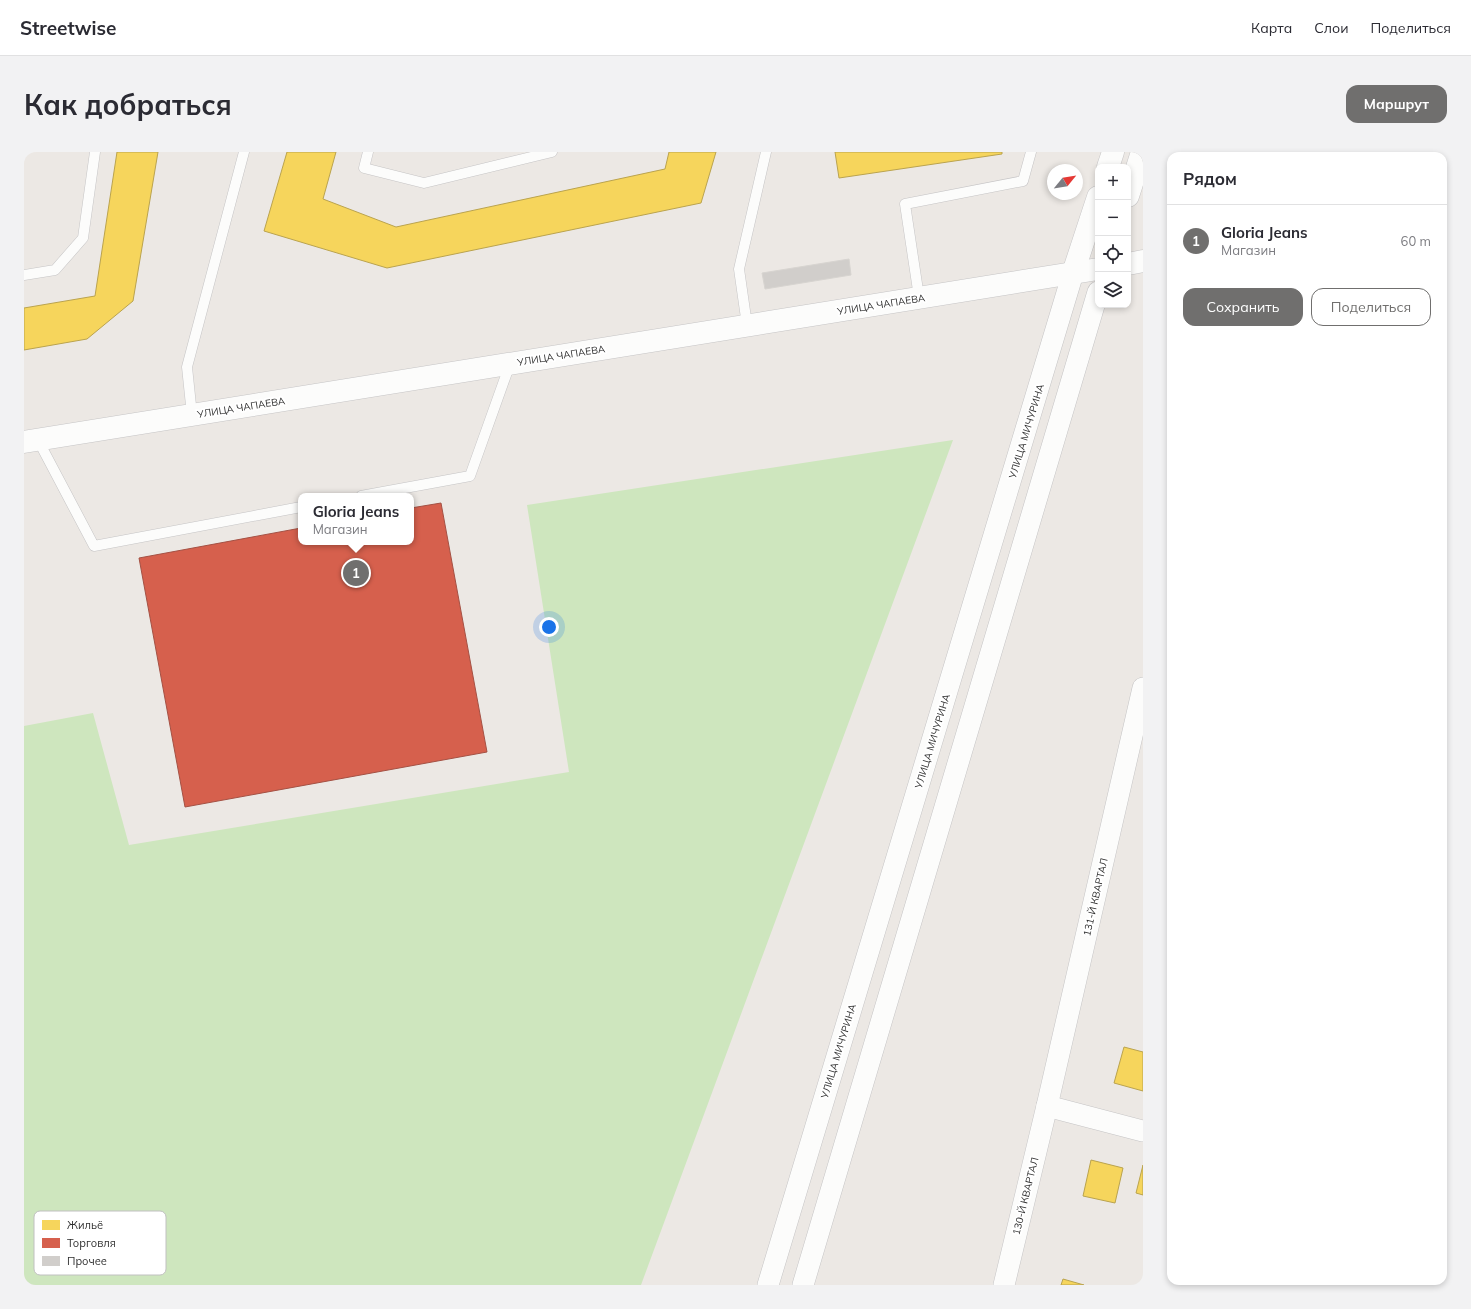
<!DOCTYPE html>
<html lang="ru">
<meta charset="utf-8">
<style>
:root{--surface:#fff;--page:#f2f2f3;--text:#2b2b33;--muted:#7c7c81;--line:#e1e1e2;--accent:#706f6e}
body{margin:0;font-family:Mulish,sans-serif;background:var(--page);color:var(--text)}
.controls{position:absolute;right:12px;top:12px;display:grid;overflow:hidden;border-radius:8px;box-shadow:0 2px 6px #0003}
.controls button{width:36px;height:36px;display:grid;place-items:center;padding:0;border:0;border-bottom:1px solid var(--line);background:var(--surface);color:var(--text);font:20px sans-serif}
.compass{position:absolute;left:1023px;top:12px;width:36px;height:36px;border-radius:50%;background:var(--surface);box-shadow:0 2px 6px #0003;rotate:60deg}
.you{position:absolute;left:525px;top:475px;width:14px;height:14px;margin:-10px;border:3px solid #fff;border-radius:50%;background:#1a73e8;box-shadow:0 0 0 6px #1a73e833}
.badge{display:grid;place-items:center;width:26px;height:26px;border-radius:50%;background:var(--accent);color:#fff;font-size:13px;font-weight:700}
.pin{position:absolute;translate:-50% -50%;border:2px solid #fff;box-shadow:0 1px 4px #0006}
.popup{position:absolute;left:274px;top:341px;width:116px;height:52px;box-sizing:border-box;display:grid;place-content:center;border-radius:8px;background:var(--surface);filter:drop-shadow(0 1px 3px #0005);font-size:13px;white-space:nowrap;color:var(--muted)}
.popup b{font-size:15px;color:var(--text)}
.popup::after{content:'';position:absolute;left:50%;top:100%;margin-left:-8px;border:8px solid transparent;border-top-color:var(--surface)}
.list{margin:0;padding:0;list-style:none}
h2{display:flex;justify-content:space-between;align-items:center;height:52px;margin:0;padding:0 16px;font-size:17px}
h2 small{font-size:13px;font-weight:400;color:var(--muted)}
.list li{display:grid;grid-template-columns:26px 1fr auto;gap:12px;align-items:center;box-sizing:border-box;height:72px;padding:0 16px;border-top:1px solid var(--line)}
.list b{display:block;font-size:15px;white-space:nowrap}
.list p{margin:0;font-size:13px;white-space:nowrap;color:var(--muted)}
.list em{font-size:13px;font-style:normal;color:var(--muted)}
.actions{display:flex;gap:8px;padding:12px 16px}
.actions a{flex:1;padding:9px 0;border:1px solid var(--accent);border-radius:12px;text-align:center;font-size:14px;color:var(--accent)}
.actions .main{background:var(--accent);color:#fff}
.icon{flex:none;width:22px;height:22px;fill:none;stroke:currentColor;stroke-width:2;stroke-linecap:round;stroke-linejoin:round}
.map{position:relative;flex:none;width:1119px;height:1133px;overflow:hidden;border-radius:12px}
header{display:flex;align-items:center;gap:24px;box-sizing:border-box;height:56px;padding:0 20px;background:var(--surface);border-bottom:1px solid var(--line)}
header strong{font-size:19px}
nav{display:flex;gap:22px;margin-inline-start:auto;font-size:14px}
.intro{display:flex;align-items:center;justify-content:space-between;box-sizing:border-box;height:96px;padding:0 24px}
h1{margin:0;font-size:28px}
.button{padding:10px 18px;border-radius:12px;background:var(--accent);color:#fff;font-size:14px;font-weight:700}
main{display:flex;gap:24px;padding:0 24px}
aside{flex:1;background:var(--surface);border-radius:12px;box-shadow:0 2px 6px #0003}
.map>svg:first-child{display:block}
</style>
<header>
<strong>Streetwise</strong>
<nav><a>Карта</a><a>Слои</a><a>Поделиться</a></nav>
</header>
<div class="intro"><h1>Как добраться</h1><a class="button">Маршрут</a></div>
<main>
<div class="map">
<svg width="1119" height="1133" viewBox="0 0 1119 1133">
<rect width="100%" height="100%" fill="#ece8e4"/>
<path fill="#cee6be" d="M929,288L617,1133H0V574L69,561L105,693L545,620L503,353Z"/>
<g fill="#f6d55c" stroke="#baa34e">
<path d="M93,0H134L109,149L63,187L0,198V156L71,144Z"/>
<path d="M263,0H312L299,47L372,75L641,17L645,0H692L677,51L363,116L240,79Z"/>
<path d="M811,0H978V2L815,26Z"/>
<path d="M1100,895L1119,900V939L1090,931Z"/>
<path d="M1067,1008L1099,1016L1091,1051L1059,1044Z"/>
<path d="M1119,1013V1043L1112,1041Z"/>
<path d="M1039,1127L1060,1133H1037Z"/>
</g>
<path fill="#d6604d" stroke="#a45144" d="M417,351L463,600L161,655L115,406L277,376V390H387V356Z"/>
<path fill="#d1cecb" stroke="#d7d4d0" d="M825,107L827,123L741,137L738,121Z"/>
<g fill="none" stroke-linecap="round" stroke-linejoin="round">
<defs>
<g id="lane">
<path d="M344,0L340,16L400,31L528,0"/>
<path d="M0,123L31,118L59,86L71,0"/>
<path d="M895,145L881,52L999,29L1007,0"/>
<path d="M723,173L715,117L742,0"/>
<path d="M168,263L163,215L220,0"/>
<path d="M14,288L70,394L277,355"/>
<path d="M337,344L446,324L486,212"/>
</g>
<g id="street">
<path d="M1023,954L1119,979"/>
<path d="M744,1133L1049,121"/>
<path d="M779,1133L1074,140"/>
<path d="M980,1133L1023,954L1119,536"/>
</g>
<g id="secondary">
<path d="M1084,15L1089,0"/>
<path d="M1104,44L1118,0"/>
<path d="M1104,112L1119,109"/>
<path d="M1049,121L1074,45"/>
<path d="M0,290L1074,117"/>
</g>
</defs>
<use href="#lane" stroke="#c5c4c5" stroke-width="11"/>
<use href="#street" stroke="#c5c4c5" stroke-width="22"/>
<use href="#secondary" stroke="#c5c4c5" stroke-width="23"/>
<use href="#lane" stroke="#fcfcfb" stroke-width="10"/>
<use href="#street" stroke="#fcfcfb" stroke-width="21"/>
<use href="#secondary" stroke="#fcfcfb" stroke-width="22"/>
</g>
<g text-anchor="middle" stroke-width="4" stroke-linejoin="round" paint-order="stroke">
<g font-size="10" fill="#2e2e2e" stroke="#fff">
<text transform="translate(857 152) rotate(-9)" y="4">УЛИЦА ЧАПАЕВА</text>
<text transform="translate(537 203) rotate(-9)" y="4">УЛИЦА ЧАПАЕВА</text>
<text transform="translate(217 255) rotate(-9)" y="4">УЛИЦА ЧАПАЕВА</text>
<text transform="translate(1002 279) rotate(-73)" y="4">УЛИЦА МИЧУРИНА</text>
<text transform="translate(908 589) rotate(-73)" y="4">УЛИЦА МИЧУРИНА</text>
<text transform="translate(1071 745) rotate(-77)" y="4">131-Й КВАРТАЛ</text>
<text transform="translate(814 899) rotate(-73)" y="4">УЛИЦА МИЧУРИНА</text>
<text transform="translate(1001 1044) rotate(-76)" y="4">130-Й КВАРТАЛ</text>
</g>
</g>
<rect x="10" y="1059" width="132" height="64" rx="6" fill="#fff" stroke="#c0c0c0" stroke-width="1"/>
<rect x="18" y="1068" width="18" height="10" fill="#f6d55c"/>
<rect x="18" y="1086" width="18" height="10" fill="#d6604d"/>
<rect x="18" y="1104" width="18" height="10" fill="#d1cecb"/>
<g font-size="11" fill="#2e2e2e">
<text x="43" y="1077">Жильё</text>
<text x="43" y="1095">Торговля</text>
<text x="43" y="1113">Прочее</text>
</g>
</svg>
<div class="controls">
<button>+</button>
<button>−</button>
<button><svg class="icon" aria-label="locate" viewBox="0 0 24 24"><circle cx="12" cy="12" r="6"/><path d="M12 2v4M12 18v4M2 12h4M18 12h4"/></svg></button>
<button><svg class="icon" aria-label="layers" viewBox="0 0 24 24"><path d="M12 4l9 5-9 5-9-5zM3 14l9 5 9-5"/></svg></button>
</div>
<svg class="compass" viewBox="-18 -18 36 36"><path d="M0-13l5 13h-10z" fill="#e53935"/><path d="M0 13l5-13h-10z" fill="#7c7c81"/></svg>
<div class="you"></div>
<div class="pin badge" style="left:332px;top:421px">1</div>
<div class="popup"><b>Gloria Jeans</b>Магазин</div>
</div>
<aside>
<h2>Рядом<small></small></h2>
<ul class="list">
<li><span class="badge">1</span><div><b>Gloria Jeans</b><p>Магазин</p></div><em>60 m</em></li>
</ul>
<div class="actions"><a class="main">Сохранить</a><a>Поделиться</a></div>
</aside>
</main>
